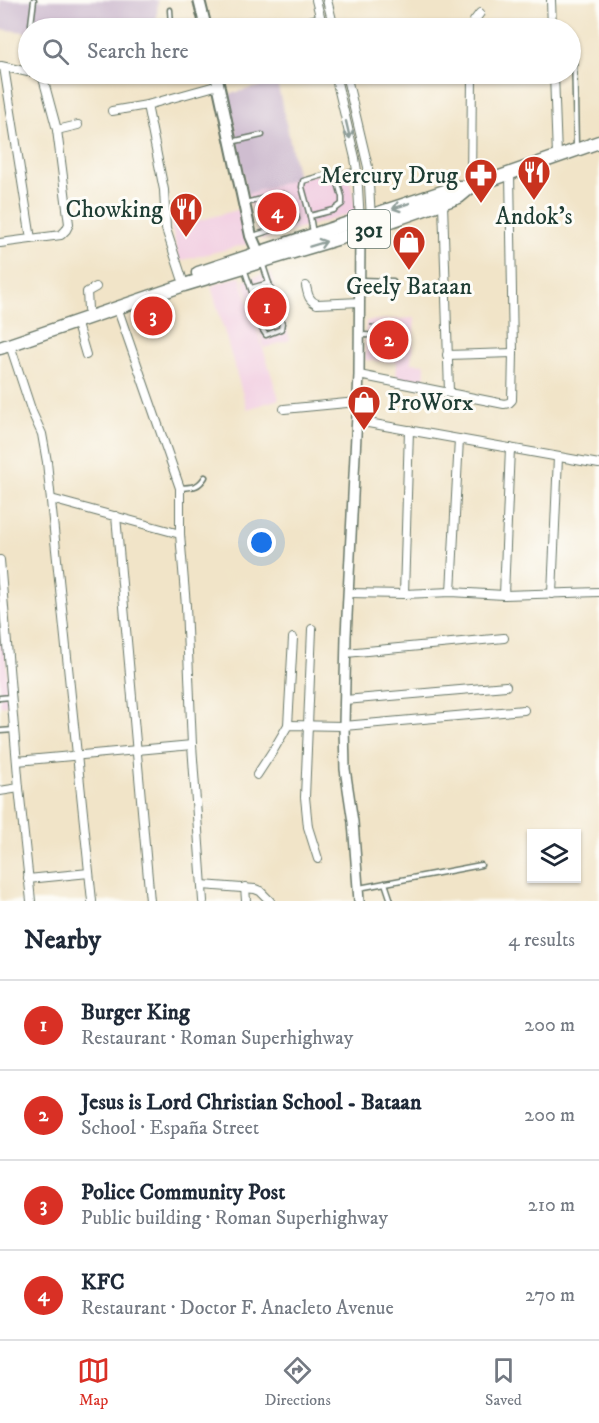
<!DOCTYPE html>
<meta charset="utf-8">
<style>
:root{--surface:#fff;--page:#f2f2f3;--text:#1f2937;--muted:#747a83;--line:#e0e1e3;--accent:#d93025}
body{margin:0;font-family:"IM FELL DW Pica",serif;background:var(--page);color:var(--text)}
.controls{position:absolute;right:18px;bottom:18px;display:grid;overflow:hidden;border-radius:0px;box-shadow:0 2px 4px #0004}
.controls button{width:54px;height:54px;display:grid;place-items:center;padding:0;border:0;border-bottom:2px solid var(--line);background:var(--surface);color:var(--text);font:30px sans-serif}
.you{position:absolute;left:262px;top:543px;width:21px;height:21px;margin:-15px;border:4px solid #fff;border-radius:50%;background:#1a73e8;box-shadow:0 0 0 9px #1a73e833}
.badge{display:grid;place-items:center;width:39px;height:39px;border-radius:50%;background:var(--accent);color:#fff;font-size:20px;font-weight:700}
.pin{position:absolute;translate:-50% -50%;border:3px solid #fff;box-shadow:0 2px 6px #0006}
.list{margin:0;padding:0;list-style:none}
h2{display:flex;justify-content:space-between;align-items:center;height:78px;margin:0;padding:0 24px;font-size:26px}
h2 small{font-size:20px;font-weight:400;color:var(--muted)}
.list li{display:grid;grid-template-columns:39px 1fr auto;gap:18px;align-items:center;box-sizing:border-box;height:90px;padding:0 24px;border-top:2px solid var(--line)}
.list b{display:block;font-size:22px;white-space:nowrap}
.list p{margin:0;font-size:20px;white-space:nowrap;color:var(--muted)}
.list em{font-size:20px;font-style:normal;color:var(--muted)}
.icon{flex:none;width:33px;height:33px;fill:none;stroke:currentColor;stroke-width:2;stroke-linecap:round;stroke-linejoin:round}
.map{position:relative;flex:none;width:599px;height:901px;overflow:hidden}
.search{position:absolute;background:var(--surface);box-shadow:0 2px 4px #0004;left:18px;right:18px;top:18px;height:66px;display:flex;align-items:center;gap:15px;box-sizing:border-box;padding:0 21px;border-radius:33px;color:var(--muted);font-size:22px}
.sheet{height:438px;background:var(--surface)}
nav{display:flex;justify-content:space-around;align-items:center;box-sizing:border-box;height:84px;border-top:2px solid var(--line);background:var(--surface);font-size:16px;color:var(--muted)}
nav a{display:grid;justify-items:center;gap:3px}
nav .on{color:var(--accent)}
.map>svg:first-child{display:block}
</style>
<div class="map">
<svg width="599" height="901" viewBox="0 0 599 901">
<rect width="100%" height="100%" fill="#fdfcf7"/>
<filter id="ink" filterUnits="userSpaceOnUse"><feTurbulence type="fractalNoise" baseFrequency=".0167" numOctaves="2"/><feDisplacementMap in="SourceGraphic" scale="12" xChannelSelector="R" yChannelSelector="G"/><feConvolveMatrix kernelMatrix="1 2 1 2 8 2 1 2 1" color-interpolation-filters="sRGB"/></filter>
<filter id="wash" filterUnits="userSpaceOnUse"><feTurbulence type="fractalNoise" baseFrequency=".008" numOctaves="4" result="noise"/><feDisplacementMap in="SourceGraphic" scale="24" xChannelSelector="R" yChannelSelector="G"/><feGaussianBlur stdDeviation="1.35" result="paint"/><feColorMatrix in="noise" values="0 0 0 0 0 0 0 0 0 0 0 0 0 0 0 0 0 1.4 0 .05"/><feComposite in="paint" operator="in"/></filter>
<g filter="url(#wash)">
<rect width="100%" height="100%" fill="#f1e4c8"/>
<g fill="#f2cfe2">
<path d="M347,167L357,212L261,240L247,194L298,178Z"/>
<path d="M241,209L248,244L179,261L170,218L195,212L197,221Z"/>
<path d="M271,272L290,340L264,348L243,280Z"/>
<path d="M240,276L279,399L247,409L211,286Z"/>
<path d="M415,318L411,363L425,364L424,386L396,381L397,362L365,360L366,321Z"/>
<path d="M0,594L10,704L0,706Z"/>
</g>
<g fill="#cfbdd0">
<path d="M0,0H158L156,28H28V34L25,32L0,29Z"/>
<path d="M277,82L298,178L247,194L229,94Z"/>
</g>
</g>
<g filter="url(#ink)">
<g fill="none" stroke-linecap="round" stroke-linejoin="round">
<defs>
<g id="service">
<path d="M170,10L171,25L175,28"/>
<path d="M31,24L34,0"/>
<path d="M574,49L576,146"/>
<path d="M231,142L262,135"/>
<path d="M245,203L282,194C294,196 294,209 297,219L293,223L253,236"/>
<path d="M310,216L302,187L303,181L324,175L336,176L356,171"/>
<path d="M313,233L310,216L334,210L342,204V197L336,176"/>
<path d="M244,268L262,322V329L266,335L281,329L282,323L263,265"/>
<path d="M361,280L393,281"/>
<path d="M251,288L269,283"/>
<path d="M262,323L268,325L279,321L280,318"/>
<path d="M361,335L400,336"/>
<path d="M180,488C193,487 198,488 205,477"/>
<path d="M0,698L11,697"/>
<path d="M0,731L14,730"/>
<path d="M385,883L391,901"/>
<path d="M359,888L481,865"/>
</g>
<g id="minor">
<path d="M316,0L323,28"/>
<path d="M327,0L334,28"/>
<path d="M551,0L552,28"/>
<path d="M282,28L320,18"/>
<path d="M472,28L474,21L480,13"/>
<path d="M1,66L28,72"/>
<path d="M4,67L31,239"/>
<path d="M335,74L355,158L357,171L360,222"/>
<path d="M346,74L368,167L371,219"/>
<path d="M554,74L557,156"/>
<path d="M147,105L164,190L166,229L182,278"/>
<path d="M112,111L147,105L219,85"/>
<path d="M57,130L78,125"/>
<path d="M471,187L472,74"/>
<path d="M443,203L449,392"/>
<path d="M0,243L61,235L66,230L69,224L57,130L43,78L37,74"/>
<path d="M306,286C308,294 308,300 317,304L360,302"/>
<path d="M117,307L180,488V534L186,606L192,745L203,901"/>
<path d="M88,309L87,292L96,287"/>
<path d="M76,321L86,355"/>
<path d="M10,345L32,412L42,434L47,462L92,901"/>
<path d="M447,355L513,353"/>
<path d="M359,375L504,404L509,403L512,400L513,353L510,173"/>
<path d="M284,409L357,402"/>
<path d="M357,421L599,464"/>
<path d="M51,499L180,534"/>
<path d="M116,516L150,901"/>
<path d="M0,560L19,788L31,901"/>
<path d="M451,592L459,439"/>
<path d="M348,593L404,594L451,592L504,595L599,592"/>
<path d="M404,594L409,430"/>
<path d="M552,594L558,457"/>
<path d="M504,595L510,448"/>
<path d="M312,629L305,797L308,827L318,859"/>
<path d="M346,653L504,638"/>
<path d="M345,700L506,686"/>
<path d="M288,725L293,638"/>
<path d="M17,761L192,745"/>
<path d="M257,775L274,749L288,725L344,726L524,710"/>
<path d="M0,791L19,788"/>
<path d="M28,879L89,873"/>
<path d="M202,885L255,889L260,891L270,901"/>
<path d="M245,887L246,901"/>
</g>
<path id="tertiary" d="M359,901L353,822L345,769L344,726L346,636L359,375L360,232"/>
<g id="secondary">
<path d="M199,0L206,28"/>
<path d="M216,74L251,236L261,259"/>
</g>
<g id="primary">
<path d="M198,273L457,187H471"/>
<path d="M0,348L184,285L360,232L459,197L471,187L599,142"/>
</g>
</defs>
<use href="#service" stroke="#687768" stroke-width="7"/>
<use href="#minor" stroke="#687768" stroke-width="10"/>
<use href="#tertiary" stroke="#687768" stroke-width="12"/>
<use href="#secondary" stroke="#687768" stroke-width="14"/>
<use href="#primary" stroke="#687768" stroke-width="15"/>
<path stroke="#687768" stroke-width="1.5" stroke-dasharray="4.5 4.5" stroke-linecap="butt" d="M370,325L400,324"/>
<use href="#service" stroke="#fff" stroke-width="4"/>
<use href="#minor" stroke="#fff" stroke-width="8"/>
<use href="#tertiary" stroke="#fff" stroke-width="9"/>
<use href="#secondary" stroke="#fff" stroke-width="10"/>
<use href="#primary" stroke="#fff" stroke-width="12"/>
</g>
<defs><path id="oneway-shaft" d="M-6 0H5M1.5-3L5.5 0L1.5 3" fill="none" stroke-width="1.6" stroke-linecap="round" stroke-linejoin="round" transform="scale(1.5)"/></defs>
<g stroke="#8f9e9a">
<use href="#oneway-shaft" transform="translate(348 130) rotate(77)"/>
<use href="#oneway-shaft" transform="translate(401 206) rotate(161)"/>
<use href="#oneway-shaft" transform="translate(318 244) rotate(-17)"/>
</g>
</g>
<defs>
<symbol id="restaurant-pin" viewBox="-11 -11 22 30"><path d="M0 17L-7.5 6A9.5 9.5 0 1 1 7.5 6Z" fill="#c8321e" stroke="#fdfcf7"/><path d="M-5-6h1v4h1v-4h1v4h1v-4h1v5L-1.5 .5V6h-2V.5L-5-1ZM5-6V6H3V1.5H1.5Q1.5-4 5-6Z" fill="#fff"/></symbol>
<symbol id="pharmacy-pin" viewBox="-11 -11 22 30"><path d="M0 17L-7.5 6A9.5 9.5 0 1 1 7.5 6Z" fill="#c8321e" stroke="#fdfcf7"/><path d="M-2-6h4v4h4v4h-4v4h-4v-4h-4v-4h4Z" fill="#fff"/></symbol>
<symbol id="shop-pin" viewBox="-11 -11 22 30"><path d="M0 17L-7.5 6A9.5 9.5 0 1 1 7.5 6Z" fill="#c8321e" stroke="#fdfcf7"/><path d="M-5-2.5h2.3a2.7 3.5 0 0 1 5.4 0H5L5.5 6h-11ZM-1.5-2.5h3a1.5 2.3 0 0 0-3 0Z" fill="#fff"/></symbol>
</defs>
<g fill-rule="evenodd">
<use href="#restaurant-pin" x="515" y="153" width="38" height="52"/>
<use href="#pharmacy-pin" x="462" y="156" width="38" height="52"/>
<use href="#restaurant-pin" x="167" y="190" width="38" height="52"/>
<use href="#shop-pin" x="390" y="223" width="38" height="52"/>
<use href="#shop-pin" x="345" y="383" width="38" height="52"/>
</g>
<g text-anchor="middle" stroke-width="6" stroke-linejoin="round" paint-order="stroke">
<rect fill="#fdfcf7" stroke="#62766e" stroke-width="1.5" x="348" y="210" width="42" height="38" rx="4.5"/>
<g font-size="22" font-weight="bold" fill="#1f3d34">
<text x="369" y="237">301</text>
</g>
<g font-size="24" fill="#1f3d34" stroke="#fdfcf7" text-anchor="end">
<text x="458" y="183">Mercury Drug</text>
<text x="163" y="217">Chowking</text>
<text x="534" y="224" text-anchor="middle">Andok's</text>
<text x="409" y="294" text-anchor="middle">Geely Bataan</text>
<text x="387" y="410" text-anchor="start">ProWorx</text>
</g>
</g>
</svg>
<div class="controls">
<button><svg class="icon" aria-label="layers" viewBox="0 0 24 24"><path d="M12 4l9 5-9 5-9-5zM3 14l9 5 9-5"/></svg></button>
</div>
<div class="you"></div>
<div class="pin badge" style="left:267px;top:307px">1</div>
<div class="pin badge" style="left:389px;top:340px">2</div>
<div class="pin badge" style="left:153px;top:316px">3</div>
<div class="pin badge" style="left:277px;top:212px">4</div>
<div class="search"><svg class="icon" aria-label="search" viewBox="0 0 24 24"><circle cx="10" cy="10" r="6"/><path d="M15 15l6 6"/></svg>Search here</div>
</div>
<section class="sheet">
<h2>Nearby<small>4 results</small></h2>
<ul class="list">
<li><span class="badge">1</span><div><b>Burger King</b><p>Restaurant · Roman Superhighway</p></div><em>200 m</em></li>
<li><span class="badge">2</span><div><b>Jesus is Lord Christian School - Bataan</b><p>School · España Street</p></div><em>200 m</em></li>
<li><span class="badge">3</span><div><b>Police Community Post</b><p>Public building · Roman Superhighway</p></div><em>210 m</em></li>
<li><span class="badge">4</span><div><b>KFC</b><p>Restaurant · Doctor F. Anacleto Avenue</p></div><em>270 m</em></li>
</ul>
</section>
<nav>
<a class="on"><svg class="icon" aria-label="map" viewBox="0 0 24 24"><path d="M3 6l6-2 6 2 6-2v14l-6 2-6-2-6 2zM9 4v14M15 6v14"/></svg>Map</a>
<a><svg class="icon" aria-label="directions" viewBox="0 0 24 24"><path d="M12 3l9 9-9 9-9-9zM9 14v-3h6M13 9l2 2-2 2"/></svg>Directions</a>
<a><svg class="icon" aria-label="saved" viewBox="0 0 24 24"><path d="M7 4h10v16l-5-4-5 4z"/></svg>Saved</a>
</nav>
